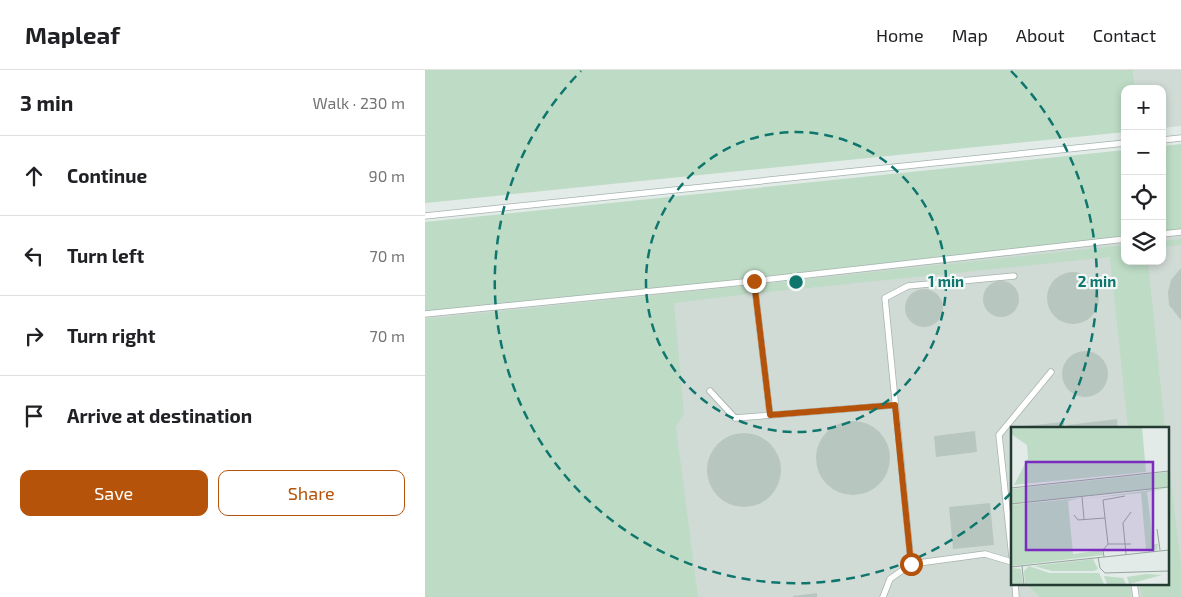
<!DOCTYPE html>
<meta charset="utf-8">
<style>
:root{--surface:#fff;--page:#f6f6f6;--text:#202124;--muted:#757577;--line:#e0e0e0;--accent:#b45309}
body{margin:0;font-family:"Exo 2",sans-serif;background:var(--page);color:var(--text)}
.controls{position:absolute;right:15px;top:15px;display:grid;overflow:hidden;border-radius:10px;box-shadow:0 2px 8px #0003}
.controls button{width:45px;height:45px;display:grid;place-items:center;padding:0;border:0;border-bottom:1px solid var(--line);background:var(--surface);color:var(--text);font:25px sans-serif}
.stop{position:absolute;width:15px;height:15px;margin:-11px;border:4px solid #b45309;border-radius:50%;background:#fff}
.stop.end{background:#b45309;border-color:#fff;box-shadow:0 1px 5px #0008}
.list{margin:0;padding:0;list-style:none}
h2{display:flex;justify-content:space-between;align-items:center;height:65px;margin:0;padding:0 20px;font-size:21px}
h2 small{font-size:16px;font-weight:400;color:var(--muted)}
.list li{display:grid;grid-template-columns:32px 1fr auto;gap:15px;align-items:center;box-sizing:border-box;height:80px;padding:0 20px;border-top:1px solid var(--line)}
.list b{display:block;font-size:19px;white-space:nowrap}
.list em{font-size:16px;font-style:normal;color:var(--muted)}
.actions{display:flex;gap:10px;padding:15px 20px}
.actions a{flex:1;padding:11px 0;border:1px solid var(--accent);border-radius:10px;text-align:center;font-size:18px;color:var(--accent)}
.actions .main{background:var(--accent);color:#fff}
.icon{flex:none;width:28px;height:28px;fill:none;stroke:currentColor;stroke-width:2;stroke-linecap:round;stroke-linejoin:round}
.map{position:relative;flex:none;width:756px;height:527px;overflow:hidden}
header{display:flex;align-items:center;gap:30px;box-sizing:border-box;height:70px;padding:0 25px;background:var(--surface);border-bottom:1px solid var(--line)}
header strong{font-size:24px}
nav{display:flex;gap:28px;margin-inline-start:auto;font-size:18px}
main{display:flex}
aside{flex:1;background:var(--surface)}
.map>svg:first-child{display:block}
</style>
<header>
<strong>Mapleaf</strong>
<nav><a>Home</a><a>Map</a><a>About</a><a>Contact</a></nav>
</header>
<main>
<aside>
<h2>3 min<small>Walk · 230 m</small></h2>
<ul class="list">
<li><svg class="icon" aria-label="ahead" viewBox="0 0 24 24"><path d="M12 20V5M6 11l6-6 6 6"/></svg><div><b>Continue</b></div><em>90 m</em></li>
<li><svg class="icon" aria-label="left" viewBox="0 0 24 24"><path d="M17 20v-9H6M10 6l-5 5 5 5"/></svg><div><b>Turn left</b></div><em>70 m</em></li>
<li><svg class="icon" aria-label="right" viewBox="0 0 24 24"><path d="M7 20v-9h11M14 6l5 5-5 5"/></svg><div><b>Turn right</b></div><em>70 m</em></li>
<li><svg class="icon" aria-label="arrive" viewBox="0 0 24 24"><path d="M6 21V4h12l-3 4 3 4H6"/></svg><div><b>Arrive at destination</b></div></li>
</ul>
<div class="actions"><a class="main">Save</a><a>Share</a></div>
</aside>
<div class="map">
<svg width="756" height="527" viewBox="0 0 756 527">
<rect width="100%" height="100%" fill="#e2ebe7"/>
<g fill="#d1dbd6" fill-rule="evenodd">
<path d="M708,0H756V56L737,58V19H710Z"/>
<path d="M756,137V527H0V225L700,144V191H737V139ZM587,358H742V513H587Z"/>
</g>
<g fill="#bddbc5">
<path d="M0,0H708L710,19H700V62L0,133Z"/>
<path d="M756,74V161L737,163V76Z"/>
<path d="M700,80V168L0,245V152Z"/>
<path d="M756,169V175L737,177V171Z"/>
<path d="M700,175V191H723L740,358H703L685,187L334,223L337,214Z"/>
<path d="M318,216L324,224L249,233L259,344L251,357L273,527H0V249Z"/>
<path d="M742,377L756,496V527H717L714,513H742Z"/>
<path d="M613,513H705L706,527H615L602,515Z"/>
</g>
<g fill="#b8c6c0">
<path d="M756,198V250L744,235L743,222L746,210Z"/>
<circle cx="648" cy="228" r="26"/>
<circle cx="576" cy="229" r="18"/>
<circle cx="499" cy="238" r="19"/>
<circle cx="660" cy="304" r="23"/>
<path d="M692,349L693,358H643V355Z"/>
<circle cx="428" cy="388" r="37"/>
<path d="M639,352V358H600V356Z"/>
<path d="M550,361L552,382L511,387L509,366Z"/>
<circle cx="319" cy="400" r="37"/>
<path d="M565,433L569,475L528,479L524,437Z"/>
<path d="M392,523V527H368V526Z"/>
</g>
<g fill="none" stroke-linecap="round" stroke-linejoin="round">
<defs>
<g id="lane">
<path d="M737,70L756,68"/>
<path d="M0,146L700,73"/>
<path d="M737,164L756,162"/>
<path d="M329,211L345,345"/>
<path d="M0,244L329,211L700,169"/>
<path d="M285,321L310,348L470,335"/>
<path d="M587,487L574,365L626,302"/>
<path d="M486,494L560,484L587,492"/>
<path d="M590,513L591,527"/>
<path d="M709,513L711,527"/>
<path d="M458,527L465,509L486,494L460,228L483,216L589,206"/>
</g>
</defs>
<use href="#lane" stroke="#a5b3ae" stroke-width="7"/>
<use href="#lane" stroke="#fff" stroke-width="5.5"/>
</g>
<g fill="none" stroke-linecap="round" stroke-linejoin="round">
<path stroke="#b45309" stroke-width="6" d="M329,211L345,345L470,335L486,494"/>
</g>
<g fill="none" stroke="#0f766e" stroke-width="2.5" stroke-dasharray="9 6">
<circle cx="371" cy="212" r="150"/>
<path d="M586 423A301 301 0 1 1 156 1M586 1A301 301 0 0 1 634 358"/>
</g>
<g transform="translate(586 357)">
<rect width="158" height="158" fill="#e2ebe7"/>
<path d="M0,0H131L135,45L3,58L17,31L16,18L0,7ZM157,45V60L0,77V62ZM157,61L136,65L142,117H147L146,123L135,122L130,66L71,72ZM69,71L57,74L62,127L91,123L92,128L0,139V78ZM82,132L87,142L83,144H41L23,139ZM18,139L38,146H88L93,157H14L13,144ZM0,141L10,142L12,157H0ZM135,147L151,148L118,157L116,150ZM93,149L112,151L115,157H96Z" fill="#bddbc5"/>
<path fill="none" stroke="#96a59f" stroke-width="1" d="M0,61L158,44M71,70L73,92M0,77L158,60M63,88L67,93L94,91M146,102L149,123M97,117H120M115,127L112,96L120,85M87,130L89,141L94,146L158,144M93,130L92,123L97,117L92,73L114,69M11,139L13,158M0,140L158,123"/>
<path fill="#7b2cbf" fill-opacity="0.15" stroke="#7b2cbf" stroke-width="2.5" d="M15,35H142V123H15Z"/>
<rect width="158" height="158" fill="none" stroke="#243b34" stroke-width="2.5"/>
</g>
<circle cx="371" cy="212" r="8" fill="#0f766e" stroke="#f2f8f5" stroke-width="2.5"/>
<g font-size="15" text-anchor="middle" font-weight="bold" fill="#0f766e" stroke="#f2f8f5" stroke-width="4.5" stroke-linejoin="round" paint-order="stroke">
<text x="521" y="217">1 min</text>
<text x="672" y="217">2 min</text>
</g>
</svg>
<div class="controls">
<button>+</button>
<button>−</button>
<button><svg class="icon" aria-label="locate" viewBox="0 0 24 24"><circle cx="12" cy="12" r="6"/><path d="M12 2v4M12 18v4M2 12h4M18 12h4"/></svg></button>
<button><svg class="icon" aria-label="layers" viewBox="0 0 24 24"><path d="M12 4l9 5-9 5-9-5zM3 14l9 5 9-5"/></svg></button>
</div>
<div class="stop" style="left:486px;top:494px"></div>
<div class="stop end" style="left:329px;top:211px"></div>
</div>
</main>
